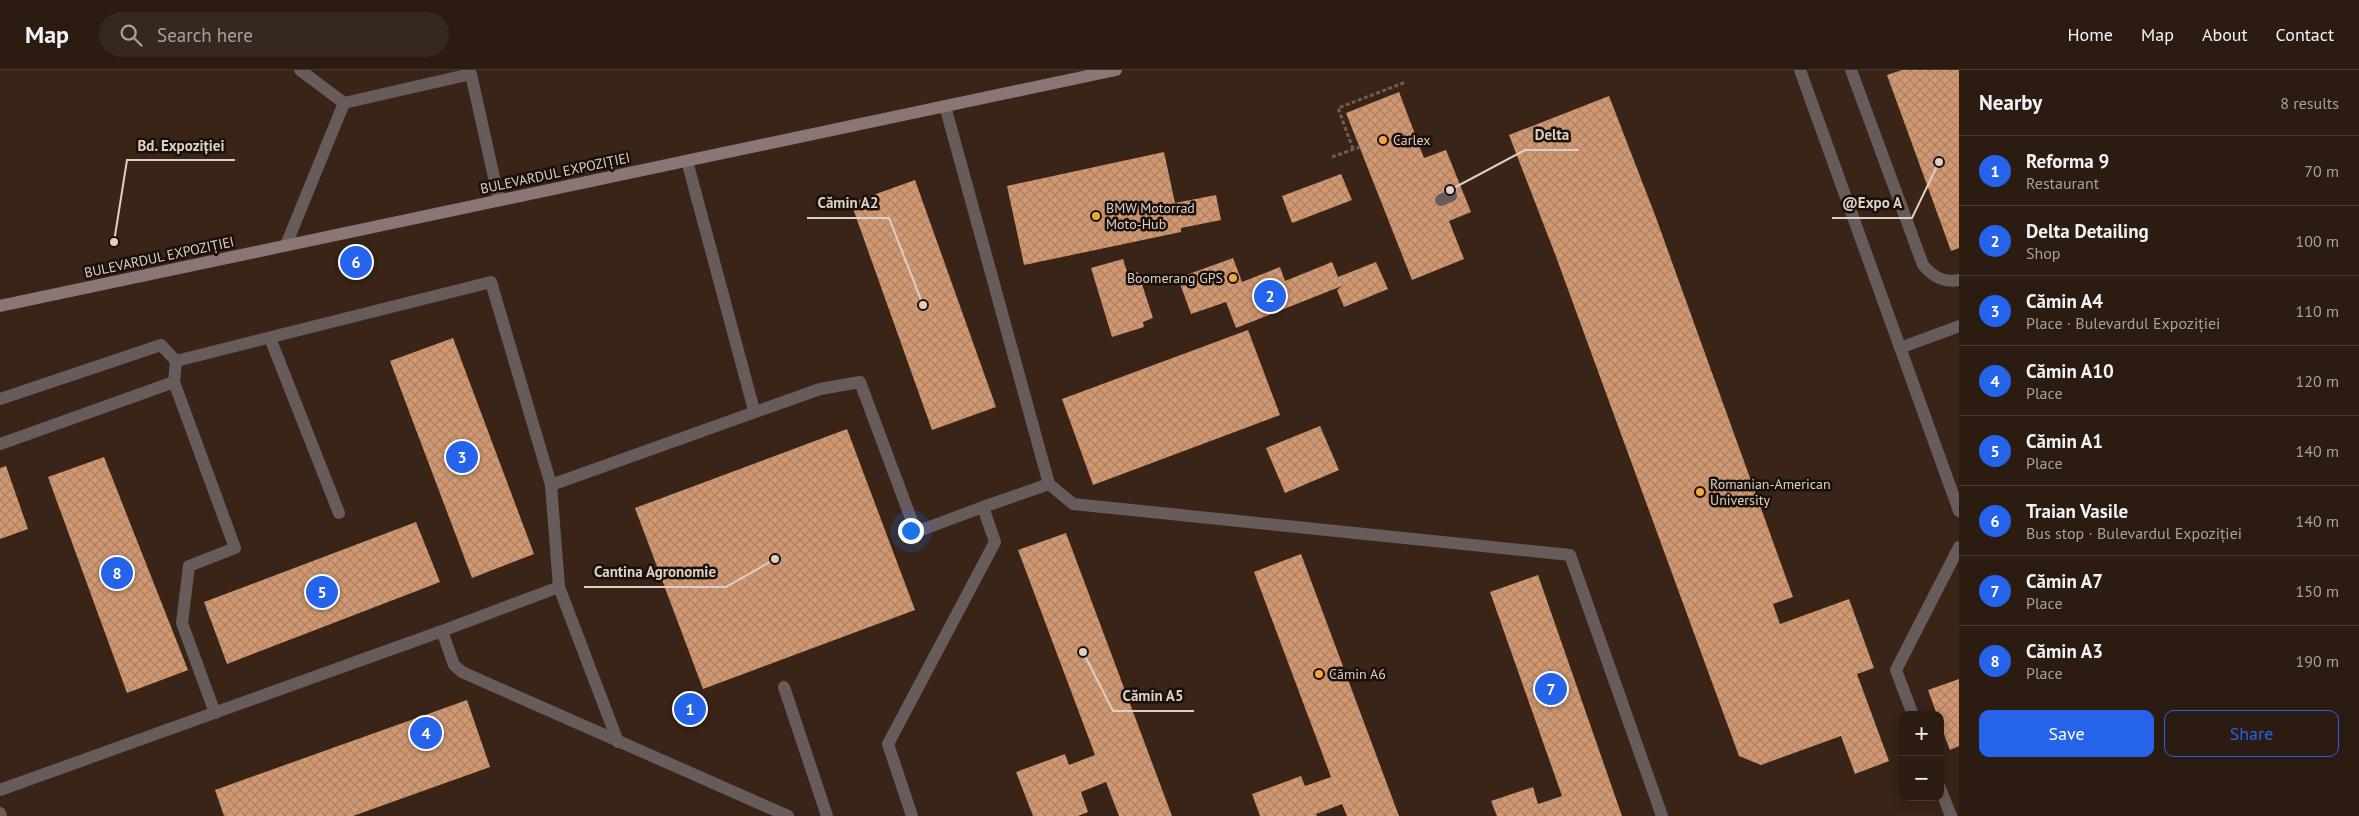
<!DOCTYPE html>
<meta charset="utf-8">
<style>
:root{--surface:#2b1b11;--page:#37281f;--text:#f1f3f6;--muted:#a6a19f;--line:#473931;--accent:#2563eb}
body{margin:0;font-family:"PT Sans",sans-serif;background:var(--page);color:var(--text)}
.controls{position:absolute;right:15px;bottom:15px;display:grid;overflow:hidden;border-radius:10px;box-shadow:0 2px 12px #0003}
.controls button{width:45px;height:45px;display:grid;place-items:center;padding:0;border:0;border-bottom:1px solid var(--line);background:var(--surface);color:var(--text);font:25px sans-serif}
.you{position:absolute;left:910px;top:460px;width:18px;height:18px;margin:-12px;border:4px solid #fff;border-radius:50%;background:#1a73e8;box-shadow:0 0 0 8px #1a73e833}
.badge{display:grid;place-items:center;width:32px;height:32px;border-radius:50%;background:var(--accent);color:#fff;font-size:16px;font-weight:700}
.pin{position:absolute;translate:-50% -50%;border:2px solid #fff;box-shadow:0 1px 5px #0006}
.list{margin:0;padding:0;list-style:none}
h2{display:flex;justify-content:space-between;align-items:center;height:65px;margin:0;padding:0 20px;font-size:21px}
h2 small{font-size:16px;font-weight:400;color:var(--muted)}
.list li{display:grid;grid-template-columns:32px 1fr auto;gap:15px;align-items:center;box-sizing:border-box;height:70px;padding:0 20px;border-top:1px solid var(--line)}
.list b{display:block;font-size:19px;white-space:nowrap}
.list p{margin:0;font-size:16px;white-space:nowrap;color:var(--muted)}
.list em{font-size:16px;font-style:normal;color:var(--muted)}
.actions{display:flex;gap:10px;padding:15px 20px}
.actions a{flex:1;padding:11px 0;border:1px solid var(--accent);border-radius:10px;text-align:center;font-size:18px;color:var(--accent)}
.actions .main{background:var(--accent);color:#fff}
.icon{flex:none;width:28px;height:28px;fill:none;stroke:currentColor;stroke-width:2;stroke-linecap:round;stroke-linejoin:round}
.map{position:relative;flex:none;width:1959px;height:746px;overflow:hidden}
header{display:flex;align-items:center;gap:30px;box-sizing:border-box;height:70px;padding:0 25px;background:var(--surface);border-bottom:1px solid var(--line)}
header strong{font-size:24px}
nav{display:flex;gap:28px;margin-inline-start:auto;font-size:18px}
.search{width:350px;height:45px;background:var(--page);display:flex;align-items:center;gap:12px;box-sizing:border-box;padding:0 18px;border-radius:28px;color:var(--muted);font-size:19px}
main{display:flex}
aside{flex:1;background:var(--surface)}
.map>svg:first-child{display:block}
</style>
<header>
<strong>Map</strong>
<div class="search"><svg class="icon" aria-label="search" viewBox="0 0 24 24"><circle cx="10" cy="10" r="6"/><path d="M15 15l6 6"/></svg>Search here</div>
<nav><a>Home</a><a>Map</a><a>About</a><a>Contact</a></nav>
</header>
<main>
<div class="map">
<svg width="1959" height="746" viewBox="0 0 1959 746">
<defs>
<pattern id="building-cross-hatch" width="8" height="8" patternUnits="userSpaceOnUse" patternTransform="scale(1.25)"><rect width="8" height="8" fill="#d19871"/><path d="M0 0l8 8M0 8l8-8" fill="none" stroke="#ad8264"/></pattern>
</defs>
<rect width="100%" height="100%" fill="#392417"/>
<g fill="url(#building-cross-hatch)">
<path d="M1902,0H1959V178L1951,181L1887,5Z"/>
<path d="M1399,22L1424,88L1446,80L1471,142L1449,151L1464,189L1412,210L1346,43Z"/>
<path d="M1609,26L1655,145L1793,527L1773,534L1780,554L1849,529L1874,598L1857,604L1889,691L1855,704L1841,666L1761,695L1739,686L1555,184L1509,65Z"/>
<path d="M1164,82L1175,133L1216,125L1221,150L1181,158V162L1024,195L1007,116Z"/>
<path d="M1341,104L1352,130L1292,153L1282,126Z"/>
<path d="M915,110L996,337L932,360L851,133Z"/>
<path d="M1233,188L1242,212L1280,197L1285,211L1332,192L1338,207L1376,192L1388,219L1344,237L1337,220L1342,216L1236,258L1226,232L1191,244L1178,208Z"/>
<path d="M1123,189L1128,205L1138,202L1153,248L1143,252L1144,257L1112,267L1091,198Z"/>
<path d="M1248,260L1280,345L1093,415L1062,329Z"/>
<path d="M453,268L534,484L472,508L390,291Z"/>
<path d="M1320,356L1339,400L1285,423L1266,378Z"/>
<path d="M847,359L915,540L703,619L635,438Z"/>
<path d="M104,387L188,600L127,623L48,407Z"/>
<path d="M6,396L28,459L0,469V398Z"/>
<path d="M416,452L440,512L227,594L204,532Z"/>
<path d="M1066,463L1172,746H1119L1106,712L1081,722L1088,742L1078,746H1033L1016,702L1065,684L1069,695L1095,685L1018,480Z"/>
<path d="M1301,484L1399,746H1347L1342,734L1316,744L1317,746H1260L1252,724L1301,706L1305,716L1331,707L1254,502Z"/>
<path d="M1538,505L1622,746H1497L1491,731L1533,717L1538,734L1562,726L1490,522Z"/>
<path d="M1959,609V676L1950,680L1940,654V645H1937L1928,620Z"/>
<path d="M467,630L490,697L353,746H224L215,720Z"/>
</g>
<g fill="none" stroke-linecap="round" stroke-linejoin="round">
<g stroke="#705d52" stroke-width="3" stroke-dasharray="4 2.5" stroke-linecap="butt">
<path d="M1353,79L1338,38L1406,12"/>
<path d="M1332,87L1360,77"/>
</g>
<g stroke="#685b5b" stroke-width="12">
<path d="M300,0L344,33L471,4L499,130"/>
<path d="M1800,0L1959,441"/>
<path d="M1851,0L1923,195C1933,207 1944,213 1959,210"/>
<path d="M687,91L754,340"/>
<path d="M1441,130L1451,126"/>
<path d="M286,175L344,33"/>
<path d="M270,268L339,443"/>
<path d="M1900,278L1959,256"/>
<path d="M176,291L491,212L551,415L559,517L618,672"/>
<path d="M0,329L161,275L176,291L174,312L235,478L189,496L182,553L215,643"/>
<path d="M0,374L174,312"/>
<path d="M1049,414L1073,434L1570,485L1662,746"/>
<path d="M551,415L820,319L860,312L916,462L983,437"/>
<path d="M442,561L559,517"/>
<path d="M784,617L827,746"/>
<path d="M1913,645L1896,600L1959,477"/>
<path d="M1940,718L1951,746"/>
<path d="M0,720L442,561L454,595L462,602L788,746"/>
<path d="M0,743L1,746"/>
<path d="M912,746L888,674L995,472L983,437L1049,414L945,36"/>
</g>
<path stroke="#8b7676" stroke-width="12" d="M0,236L1116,0"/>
</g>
<g fill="#f1a640" stroke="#1a100a" stroke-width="2">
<circle cx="1383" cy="70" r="5"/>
<circle cx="1096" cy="146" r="5"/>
<circle cx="1233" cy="208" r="5"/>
<circle cx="1700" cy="422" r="5"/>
<circle cx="1319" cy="604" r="5"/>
</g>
<g text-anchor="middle" stroke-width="5" stroke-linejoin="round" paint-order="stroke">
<g font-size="14" fill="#ddcfc7" stroke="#1a100a" text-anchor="start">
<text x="1393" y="75">Carlex</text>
<text x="1106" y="143">BMW Motorrad<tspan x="1106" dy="16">Moto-Hub</tspan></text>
<text x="1223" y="213" text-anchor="end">Boomerang GPS</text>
<text x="1710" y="419">Romanian-American<tspan x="1710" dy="16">University</tspan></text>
<text x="1329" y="609">Cămin A6</text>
</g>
<g font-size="14" fill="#ddcfc7" stroke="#1a100a">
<text transform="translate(555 103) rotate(-12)" y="5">BULEVARDUL EXPOZIȚIEI</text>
<text transform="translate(159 187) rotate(-12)" y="5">BULEVARDUL EXPOZIȚIEI</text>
</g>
</g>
<path fill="none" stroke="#ddcfc7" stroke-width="2" d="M1450 120L1525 80H1579M114 172L127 90H235M1939 92L1912 148H1832M923 235L889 148H807M775 489L726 517H584M1083 582L1113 641H1194"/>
<g fill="#ddcfc7" stroke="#1a100a" stroke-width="2">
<circle cx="1450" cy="120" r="5"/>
<circle cx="114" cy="172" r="5"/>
<circle cx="1939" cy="92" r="5"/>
<circle cx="923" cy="235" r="5"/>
<circle cx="775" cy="489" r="5"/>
<circle cx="1083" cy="582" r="5"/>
</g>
<g font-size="15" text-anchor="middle" font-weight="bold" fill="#ddcfc7" stroke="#1a100a" stroke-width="5" stroke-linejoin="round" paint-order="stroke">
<text x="1552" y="70">Delta</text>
<text x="181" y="81">Bd. Expoziției</text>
<text x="1872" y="138">@Expo A</text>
<text x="848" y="138">Cămin A2</text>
<text x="655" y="507">Cantina Agronomie</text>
<text x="1153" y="631">Cămin A5</text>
</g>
</svg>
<div class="controls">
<button>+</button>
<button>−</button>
</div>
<div class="you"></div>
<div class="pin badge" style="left:690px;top:639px">1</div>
<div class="pin badge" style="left:1270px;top:226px">2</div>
<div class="pin badge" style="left:462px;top:387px">3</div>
<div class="pin badge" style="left:426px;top:663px">4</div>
<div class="pin badge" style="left:322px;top:522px">5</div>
<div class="pin badge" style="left:356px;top:192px">6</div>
<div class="pin badge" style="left:1551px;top:619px">7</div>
<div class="pin badge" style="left:117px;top:503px">8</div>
</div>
<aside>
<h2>Nearby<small>8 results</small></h2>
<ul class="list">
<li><span class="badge">1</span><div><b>Reforma 9</b><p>Restaurant</p></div><em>70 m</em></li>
<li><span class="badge">2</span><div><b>Delta Detailing</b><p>Shop</p></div><em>100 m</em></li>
<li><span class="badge">3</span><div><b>Cămin A4</b><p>Place · Bulevardul Expoziției</p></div><em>110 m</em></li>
<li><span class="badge">4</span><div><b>Cămin A10</b><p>Place</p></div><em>120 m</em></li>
<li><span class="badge">5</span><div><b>Cămin A1</b><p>Place</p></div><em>140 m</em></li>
<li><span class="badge">6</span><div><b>Traian Vasile</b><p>Bus stop · Bulevardul Expoziției</p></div><em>140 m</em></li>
<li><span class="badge">7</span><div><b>Cămin A7</b><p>Place</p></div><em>150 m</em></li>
<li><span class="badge">8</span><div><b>Cămin A3</b><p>Place</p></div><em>190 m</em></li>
</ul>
<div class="actions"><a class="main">Save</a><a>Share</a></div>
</aside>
</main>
